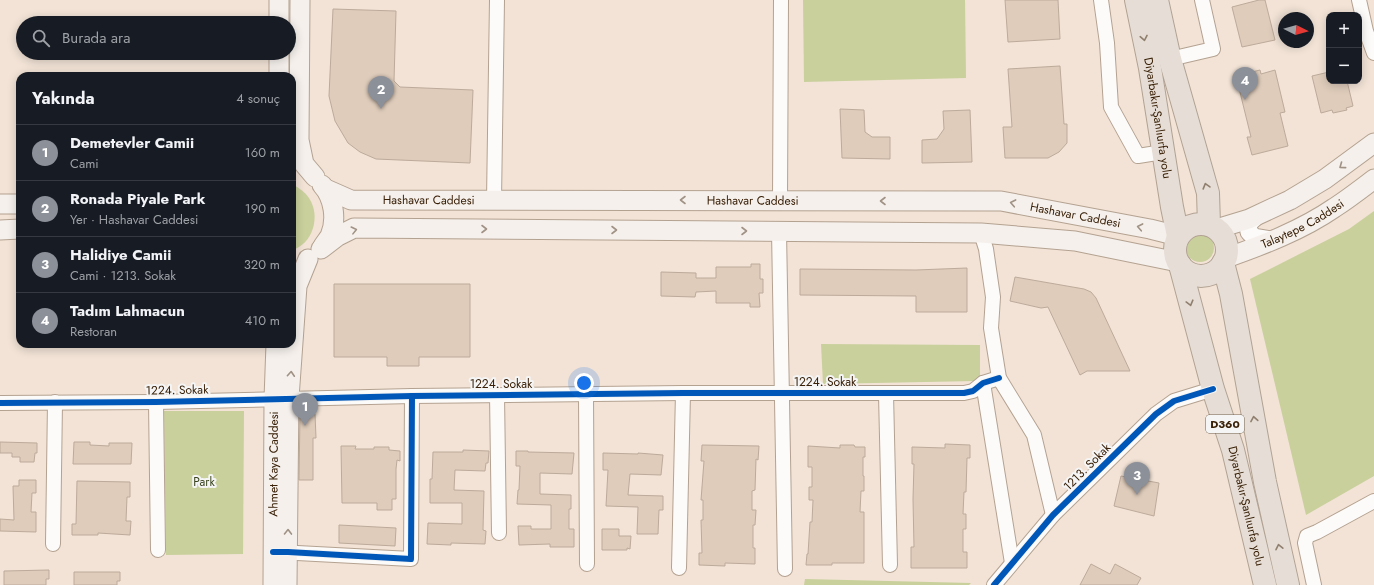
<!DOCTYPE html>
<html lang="tr">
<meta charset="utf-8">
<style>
:root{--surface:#171b24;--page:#242831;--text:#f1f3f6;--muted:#9ea1a6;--line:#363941;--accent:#8c9099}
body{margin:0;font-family:Jost,sans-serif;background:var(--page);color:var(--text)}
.controls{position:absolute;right:12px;top:12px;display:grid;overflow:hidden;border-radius:8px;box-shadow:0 2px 10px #0003}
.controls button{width:36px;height:36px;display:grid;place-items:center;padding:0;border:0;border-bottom:1px solid var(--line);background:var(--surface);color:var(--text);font:20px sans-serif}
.compass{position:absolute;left:1278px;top:12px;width:36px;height:36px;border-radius:50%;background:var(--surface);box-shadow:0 2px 10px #0003;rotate:95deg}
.you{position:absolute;left:584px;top:383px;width:14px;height:14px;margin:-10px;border:3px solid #fff;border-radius:50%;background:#1a73e8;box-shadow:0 0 0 6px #1a73e833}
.badge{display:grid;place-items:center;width:26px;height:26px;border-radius:50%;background:var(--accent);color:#fff;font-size:13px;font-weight:700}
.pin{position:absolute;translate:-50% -33px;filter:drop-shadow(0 1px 2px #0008)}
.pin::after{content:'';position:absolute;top:21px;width:14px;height:12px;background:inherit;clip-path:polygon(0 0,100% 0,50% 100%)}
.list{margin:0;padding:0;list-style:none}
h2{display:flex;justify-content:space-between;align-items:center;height:52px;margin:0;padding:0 16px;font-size:17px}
h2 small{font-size:13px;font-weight:400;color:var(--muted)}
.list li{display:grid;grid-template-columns:26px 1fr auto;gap:12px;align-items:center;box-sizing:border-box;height:56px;padding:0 16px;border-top:1px solid var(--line)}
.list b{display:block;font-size:15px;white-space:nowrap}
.list p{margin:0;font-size:13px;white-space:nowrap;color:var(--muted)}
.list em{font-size:13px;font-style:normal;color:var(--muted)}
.icon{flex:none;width:22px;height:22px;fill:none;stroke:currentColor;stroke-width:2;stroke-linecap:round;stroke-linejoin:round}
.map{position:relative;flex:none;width:1374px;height:585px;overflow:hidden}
.search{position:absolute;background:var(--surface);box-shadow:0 2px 10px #0003;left:16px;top:16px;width:280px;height:44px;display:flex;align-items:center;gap:10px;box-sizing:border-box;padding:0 14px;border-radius:22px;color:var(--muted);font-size:15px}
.panel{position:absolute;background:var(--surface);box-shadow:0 2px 10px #0003;left:16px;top:72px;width:280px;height:276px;border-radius:12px}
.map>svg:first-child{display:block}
</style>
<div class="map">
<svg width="1374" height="585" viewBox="0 0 1374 585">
<rect width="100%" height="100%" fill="#f2e3d6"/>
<g fill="#c9d09c">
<path d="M803,0H965L966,78L804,82Z"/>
<path d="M292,184C299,188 305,192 309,198C321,216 313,244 292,250Z"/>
<path d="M1374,211V476L1306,515L1250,279L1349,229Z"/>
<circle cx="1200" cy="248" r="14"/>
<path d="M821,344L980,345V377L976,381L823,384Z"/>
<path d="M164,411H244L243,554L166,555Z"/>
<path d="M805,579L971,583L969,585H804Z"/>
</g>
<g fill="#dfccbb" stroke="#bdaa9a">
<path d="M1005,0H1058L1060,39L1008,42Z"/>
<path d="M1259,0H1265L1275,40L1242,47L1232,7Z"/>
<path d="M333,9L396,11L394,81L400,87L473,90L470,163L376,159L360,152L348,143L335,121L329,96Z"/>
<path d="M1060,66L1064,124H1067V143L1059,152L1048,158H1005L1003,127H1012L1008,69Z"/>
<path d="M1260,70L1261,74L1275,70L1285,112L1280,113L1288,146L1252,155L1247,137H1251L1236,76Z"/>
<path d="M1329,72V81H1347L1353,106L1346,108L1347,110L1333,113L1332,110L1321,113L1312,76Z"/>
<path d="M840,109L864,110L865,132L872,137H890V159L842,158Z"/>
<path d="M970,110L972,162L922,163V140L937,139L944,129L943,111Z"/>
<path d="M751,264H760V279H763V293H759L760,307H750V303H716V291L696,292L695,297L661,296V272L696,273V278H716V267H751Z"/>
<path d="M967,268V312H916V296L800,295V269L916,270Z"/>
<path d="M1015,277L1084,289L1091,292L1096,298L1130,371H1087L1080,375L1048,307L1041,308L1010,301Z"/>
<path d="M334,284H470V357H419V366H387V357H334Z"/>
<path d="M315,414L316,438H313V480H299L300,415Z"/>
<path d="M0,442L37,443V453H35L34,462H20V457H12V453H0Z"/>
<path d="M74,442H90V445L109,446V443H132L131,464H73Z"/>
<path d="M945,444L970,445V458H967L966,492H964L963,514H966V529H963V552H967V568H911V547H914L913,499L914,464H912V447L945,448Z"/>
<path d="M702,445L759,446L758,460L756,459L755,490L752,491V510H756L755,525H753V548H755V564L725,563V566L699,565V553H702L701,520H703V500H701L704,461H701Z"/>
<path d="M840,445H854L855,447H865V457H863V476H864V491H861L860,512H864V563H832V565H806L807,554H808L810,522H812L813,500H809V487H812V467H808V446L840,448Z"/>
<path d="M341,446H356L355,449H374V447H389V450L400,451V461L397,460L396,469V499H392V510H377V503H342Z"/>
<path d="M463,450L489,451L488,463H486L485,471L455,470L454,490L484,491L483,530L486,531L485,544L451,543V545L427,544L428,523L462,524V503H430V479H432L433,452H463Z"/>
<path d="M516,451H528V452L574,453L572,474L540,473V494L571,495V509H569V529H574V547H550V544L519,545L518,526H531V529H551V505L517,504L518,490H519L520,466H516Z"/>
<path d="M603,453L638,454V453L663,455L661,475L630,474L628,495L663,496V510H659L658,534H637L638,507L606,506L608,470H603Z"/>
<path d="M1121,476L1159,483L1154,516L1114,506Z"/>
<path d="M19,480H36V493H32L31,512H36V532L0,531V519L14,520L13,486H19Z"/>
<path d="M77,481L130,482V497H127L126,521H131L130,535L98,533V535H72V524H76Z"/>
<path d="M339,525L396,528L395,546L339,543Z"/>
<path d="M602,529H619V536H631L630,549L627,548V550H602Z"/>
<path d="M1091,564L1110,574L1115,564L1141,578L1137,585H1080Z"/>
<path d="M49,570V579H46V585H4V571Z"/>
<path d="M74,572H120V581H117V585H74Z"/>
</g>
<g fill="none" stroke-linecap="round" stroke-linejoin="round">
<defs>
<g id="minor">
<path d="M1101,0L1107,43L1111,107L1138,156L1163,152"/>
<path d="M1359,0L1366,31L1374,53"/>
<path d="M1170,59L1213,49L1202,0"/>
<path d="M494,200L497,0"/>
<path d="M780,200L781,0"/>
<path d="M779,231L785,569"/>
<path d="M981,233L986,249L993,297L991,328L999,378L1034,435L1053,515"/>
<path d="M983,383L1012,563"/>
<path d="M886,394L890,565"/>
<path d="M497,395L499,533"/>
<path d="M586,395L587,564"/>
<path d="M156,402L158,550"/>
<path d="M0,403L156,402L412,396L683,393H964L973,391L983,383L999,378"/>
<path d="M53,544L55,402"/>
<path d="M278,552L411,559L412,396"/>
<path d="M679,568L683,393"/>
<path d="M994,585L1053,515L1156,414L1174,401L1213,389"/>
<path d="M1314,585L1305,543L1307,536L1317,532L1374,501"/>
</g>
<path id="tertiary" d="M1258,215L1248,224L1249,232L1254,237L1271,240"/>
<g id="secondary">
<path d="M300,0L299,140L304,164L315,177"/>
<path d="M279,23V0"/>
<path d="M279,76V53"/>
<path d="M322,185C334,198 337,220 330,236C328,239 325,243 323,246"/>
<path id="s1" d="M326,189L351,200L1001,201L1150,229L1178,236"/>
<path d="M0,204H20"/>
<path d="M1216,229L1249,219L1290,200L1325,179L1374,143"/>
<path d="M0,230L20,229"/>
<path d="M321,249L338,236L354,228L981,233L1075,241L1178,262"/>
<path id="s2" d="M1226,258C1263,245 1302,230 1334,208C1348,199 1361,189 1374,179"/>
<path id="s3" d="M273,585L274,399L276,344"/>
<path d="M287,585L289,398L297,286L308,259"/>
</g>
<g id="trunk">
<path id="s4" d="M1136,0L1150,68L1172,207L1178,236"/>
<path d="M1157,0L1170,59L1208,193L1209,225"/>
<circle cx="1201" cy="250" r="26"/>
<path d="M1223,263L1231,294L1265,482L1288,585"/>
<path id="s5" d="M1180,265L1213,389L1233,450L1265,585"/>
</g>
</defs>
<use href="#minor" stroke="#b4a291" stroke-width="16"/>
<use href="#tertiary" stroke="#b4a291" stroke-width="19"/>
<use href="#secondary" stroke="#b4a291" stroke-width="21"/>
<use href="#trunk" stroke="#b2a293" stroke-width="24"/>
<use href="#minor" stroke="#fdfbf9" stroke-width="14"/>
<use href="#tertiary" stroke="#fdfbf9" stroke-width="17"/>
<use href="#secondary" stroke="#f5f0ec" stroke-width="19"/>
<use href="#trunk" stroke="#e6ded6" stroke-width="22"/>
<defs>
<g id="cycleway">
<path d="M0,403L156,402L412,396L683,393H964L973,391L983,383L999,378"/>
<path d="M273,552H288L411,559L412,396"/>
<path d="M994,585L1053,515L1156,414L1174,401L1213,389"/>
</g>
</defs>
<use href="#cycleway" stroke="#f5f5f5" stroke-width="8"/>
<use href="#cycleway" stroke="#0057b8" stroke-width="6"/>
</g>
<defs><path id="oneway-chevron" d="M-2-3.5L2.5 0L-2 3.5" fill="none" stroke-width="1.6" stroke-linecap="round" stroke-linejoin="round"/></defs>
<g stroke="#907f6e">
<use href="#oneway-chevron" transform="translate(1144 38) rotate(79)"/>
<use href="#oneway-chevron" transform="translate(1206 186) rotate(-106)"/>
<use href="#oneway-chevron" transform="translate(1190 303) rotate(75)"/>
<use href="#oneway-chevron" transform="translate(1254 419) rotate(-100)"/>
<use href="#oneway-chevron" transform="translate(1279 547) rotate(-102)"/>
</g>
<g stroke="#a09285">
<use href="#oneway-chevron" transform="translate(1342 166) rotate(144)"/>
<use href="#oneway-chevron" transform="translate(683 200) rotate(-180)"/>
<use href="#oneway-chevron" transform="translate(883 201) rotate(-180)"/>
<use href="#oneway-chevron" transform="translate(1013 203) rotate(-169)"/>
<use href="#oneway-chevron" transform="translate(1140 227) rotate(-169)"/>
<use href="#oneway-chevron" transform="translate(484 229)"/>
<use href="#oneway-chevron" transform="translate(354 230) rotate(-14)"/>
<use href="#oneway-chevron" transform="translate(614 230)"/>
<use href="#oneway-chevron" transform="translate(744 231)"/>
<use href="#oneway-chevron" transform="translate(291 374) rotate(-86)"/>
<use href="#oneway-chevron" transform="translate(288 532) rotate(-89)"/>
</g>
<g text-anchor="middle" stroke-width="4" stroke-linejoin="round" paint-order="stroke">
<rect fill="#f5f5f5" stroke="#71604e" stroke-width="1" x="1206" y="415" width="38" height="18" rx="3"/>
<g font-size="11" font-weight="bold" fill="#392007">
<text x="1225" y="428">D360</text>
</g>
<g font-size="12" fill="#392007" stroke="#f5f5f5">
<text dy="4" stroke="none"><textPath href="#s4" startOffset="120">Diyarbakır-Şanlıurfa yolu</textPath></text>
<text dy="4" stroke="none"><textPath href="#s1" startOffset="105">Hashavar Caddesi</textPath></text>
<text dy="4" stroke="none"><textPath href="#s1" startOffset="429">Hashavar Caddesi</textPath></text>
<text dy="4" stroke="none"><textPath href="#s1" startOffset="753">Hashavar Caddesi</textPath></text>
<text dy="4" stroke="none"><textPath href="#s2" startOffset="84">Talaytepe Caddesi</textPath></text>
<text x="825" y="386">1224. Sokak</text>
<text x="501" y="388">1224. Sokak</text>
<text transform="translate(177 390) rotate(-1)" y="4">1224. Sokak</text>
<text dy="4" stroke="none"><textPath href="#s3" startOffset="121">Ahmet Kaya Caddesi</textPath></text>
<text transform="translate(1087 467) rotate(-45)" y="4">1213. Sokak</text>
<text dy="4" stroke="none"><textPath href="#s5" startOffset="250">Diyarbakır-Şanlıurfa yolu</textPath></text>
</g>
<g font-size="12" fill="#38431c" stroke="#f5f5f5">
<text x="204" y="486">Park</text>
</g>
</g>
</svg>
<div class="controls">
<button>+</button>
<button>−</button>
</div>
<svg class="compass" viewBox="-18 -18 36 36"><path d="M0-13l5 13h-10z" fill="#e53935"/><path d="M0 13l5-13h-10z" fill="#9ea1a6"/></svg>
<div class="you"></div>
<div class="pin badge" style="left:305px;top:426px">1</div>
<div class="pin badge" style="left:381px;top:109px">2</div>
<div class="pin badge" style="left:1137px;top:495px">3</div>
<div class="pin badge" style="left:1245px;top:100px">4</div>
<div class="search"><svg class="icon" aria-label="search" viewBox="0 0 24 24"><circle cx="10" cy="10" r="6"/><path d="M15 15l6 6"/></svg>Burada ara</div>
<section class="panel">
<h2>Yakında<small>4 sonuç</small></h2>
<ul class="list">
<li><span class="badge">1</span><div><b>Demetevler Camii</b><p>Cami</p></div><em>160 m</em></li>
<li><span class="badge">2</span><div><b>Ronada Piyale Park</b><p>Yer · Hashavar Caddesi</p></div><em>190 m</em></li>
<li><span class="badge">3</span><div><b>Halidiye Camii</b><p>Cami · 1213. Sokak</p></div><em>320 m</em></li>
<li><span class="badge">4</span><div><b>Tadım Lahmacun</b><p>Restoran</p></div><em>410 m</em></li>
</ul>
</section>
</div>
